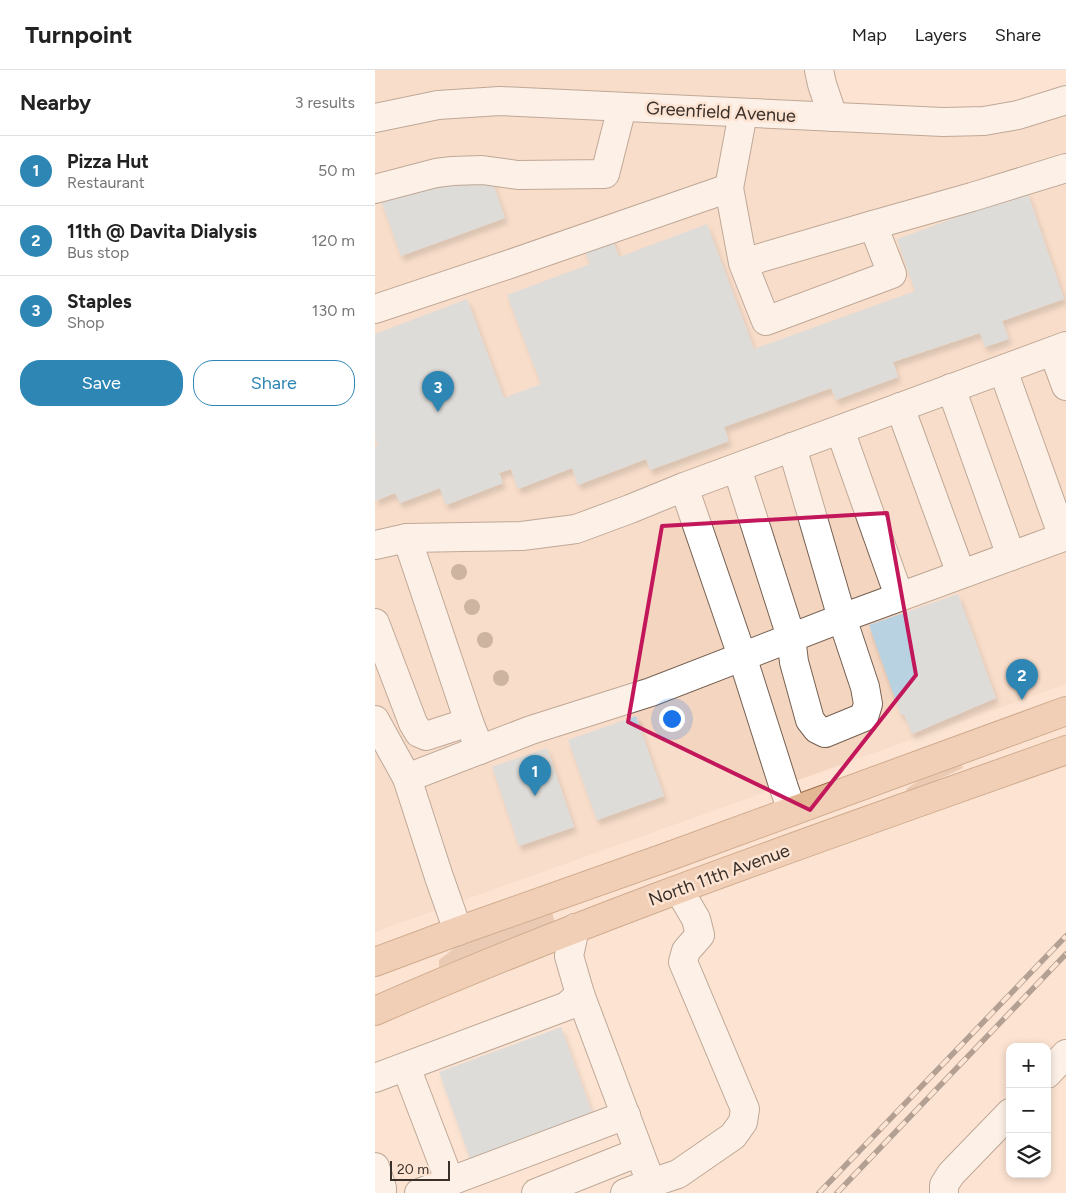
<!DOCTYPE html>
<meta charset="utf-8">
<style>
:root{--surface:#fff;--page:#f6f6f6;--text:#222;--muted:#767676;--line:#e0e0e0;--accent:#2e86b4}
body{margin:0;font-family:Figtree,sans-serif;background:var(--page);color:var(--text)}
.controls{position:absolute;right:15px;bottom:15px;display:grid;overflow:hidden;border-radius:10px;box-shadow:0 2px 8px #0003}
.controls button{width:45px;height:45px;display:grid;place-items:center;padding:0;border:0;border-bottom:1px solid var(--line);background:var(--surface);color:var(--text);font:25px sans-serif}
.scale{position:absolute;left:15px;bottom:12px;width:60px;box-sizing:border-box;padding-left:5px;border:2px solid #382f29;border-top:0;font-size:14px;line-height:18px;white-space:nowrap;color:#382f29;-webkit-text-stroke:4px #fce3d2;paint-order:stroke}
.you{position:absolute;left:296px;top:648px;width:18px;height:18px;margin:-12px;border:4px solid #fff;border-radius:50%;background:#1a73e8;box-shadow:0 0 0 8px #1a73e833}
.badge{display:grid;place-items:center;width:32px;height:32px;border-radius:50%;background:var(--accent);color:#fff;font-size:16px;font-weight:700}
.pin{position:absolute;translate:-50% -41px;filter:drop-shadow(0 1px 2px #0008)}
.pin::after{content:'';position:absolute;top:26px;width:18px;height:15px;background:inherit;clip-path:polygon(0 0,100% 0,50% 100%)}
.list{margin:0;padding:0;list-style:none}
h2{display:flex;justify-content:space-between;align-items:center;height:65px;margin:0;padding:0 20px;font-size:21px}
h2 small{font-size:16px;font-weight:400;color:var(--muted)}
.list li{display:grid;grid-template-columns:32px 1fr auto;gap:15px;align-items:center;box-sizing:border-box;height:70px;padding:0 20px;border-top:1px solid var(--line)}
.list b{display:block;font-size:19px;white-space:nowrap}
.list p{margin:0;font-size:16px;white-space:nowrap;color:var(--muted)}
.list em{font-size:16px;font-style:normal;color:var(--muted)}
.actions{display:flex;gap:10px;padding:15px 20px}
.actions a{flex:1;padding:11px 0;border:1px solid var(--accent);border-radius:20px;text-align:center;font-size:18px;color:var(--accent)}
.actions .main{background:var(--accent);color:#fff}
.icon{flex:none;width:28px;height:28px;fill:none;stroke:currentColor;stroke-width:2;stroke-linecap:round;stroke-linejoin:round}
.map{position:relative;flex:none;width:691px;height:1123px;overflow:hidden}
header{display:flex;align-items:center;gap:30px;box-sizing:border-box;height:70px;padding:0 25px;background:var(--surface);border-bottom:1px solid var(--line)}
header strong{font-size:24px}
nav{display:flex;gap:28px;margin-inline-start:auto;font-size:18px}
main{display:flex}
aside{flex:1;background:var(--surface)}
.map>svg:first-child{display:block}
</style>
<header>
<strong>Turnpoint</strong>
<nav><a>Map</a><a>Layers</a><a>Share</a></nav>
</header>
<main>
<aside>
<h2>Nearby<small>3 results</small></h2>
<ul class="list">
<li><span class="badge">1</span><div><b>Pizza Hut</b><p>Restaurant</p></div><em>50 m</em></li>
<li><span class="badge">2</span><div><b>11th @ Davita Dialysis</b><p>Bus stop</p></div><em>120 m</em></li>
<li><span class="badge">3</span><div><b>Staples</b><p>Shop</p></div><em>130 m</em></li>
</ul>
<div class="actions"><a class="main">Save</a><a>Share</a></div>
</aside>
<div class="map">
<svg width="691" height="1123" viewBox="0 0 691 1123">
<defs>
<filter id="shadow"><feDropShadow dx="3" dy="5.5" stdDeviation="2.5" flood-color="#0004"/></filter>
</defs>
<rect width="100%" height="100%" fill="#fce3d2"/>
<path fill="#f4d5c0" d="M0,0H453L465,47L568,52L691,30V614L0,862Z"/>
<g fill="#d6ac8f">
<path d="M586,693L588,698L534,723L531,719L555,703Z"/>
<path d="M177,841L180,854L64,897V890L86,873Z"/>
</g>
<g fill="#b9d2e2" filter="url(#shadow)">
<path d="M76,105L81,117L115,105L130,148L26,186L6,130Z"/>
<path d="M652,121L689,229L627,251L634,269L610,277L605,263L518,292L523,307L461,330L456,318L349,357L354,371L275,400L271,389L203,415L197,398L143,419L136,399L124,403L128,413L71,435L65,418L25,433L20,423L0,431V377L3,376L0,367V264L92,229L129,328L166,314L132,225L215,194L208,176L236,165L244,187L332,154L379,279L540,221L522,169L561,155L597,141Z"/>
<path d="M583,524L621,628L537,664L529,644L526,645L494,555Z"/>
<path d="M261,646L289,726L222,750L193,670Z"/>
<path d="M172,678L199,757L144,776L117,697Z"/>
<path d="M186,957L221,1054L99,1099L64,1002Z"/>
</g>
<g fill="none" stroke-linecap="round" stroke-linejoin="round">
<defs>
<g id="minor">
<path d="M444,0L447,14L458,47"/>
<path d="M0,48L63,35L125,31L568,52L609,51L643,45L691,30"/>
<path d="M354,118L368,193L391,251L517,204L498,155L368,193"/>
<path d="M0,119L61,103L77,101L107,100L143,105L230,104L247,37"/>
<path d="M498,155L597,127L691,98"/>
<path d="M0,239L135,194L354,118L368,43"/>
<path d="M678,281L691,316"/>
<path d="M628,300L688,467"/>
<path d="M576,318L636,486"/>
<path d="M525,337L586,504"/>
<path d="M465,360L524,526"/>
<path d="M362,398L416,567L419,592L435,650L442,659L450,663L489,647L493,634L490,617L467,548L417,377"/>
<path d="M309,417L367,586L409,718L417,741"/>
<path d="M32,468L94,652L105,680"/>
<path d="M0,475L32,468L147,466L201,459L255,439L309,417L691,276"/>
<path d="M0,553L38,653L44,663L51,666L94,652"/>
<path d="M0,650L32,708"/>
<path d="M83,861L64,807L32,708L156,660L276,622L467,548L691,466"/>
<path d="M205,924L276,1113L250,1123"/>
<path d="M31,997L75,1112"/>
<path d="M672,1004L691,984"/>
<path d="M0,1008L192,936L205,924L194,886L200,858"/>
<path d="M0,1097L7,1118V1123"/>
<path d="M276,1113L303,1104L358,1066L368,1052L370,1039L308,892L311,881L325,865L321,849L304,820"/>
<path d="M44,1123L251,1045"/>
<path d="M161,1123L264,1082"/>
<path d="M569,1123V1115L576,1104L635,1043"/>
</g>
<g id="major">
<path d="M0,892L83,861L292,787L691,641"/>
<path d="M0,941C226,842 459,763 691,680"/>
</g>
</defs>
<use href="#minor" stroke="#756051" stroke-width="30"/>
<use href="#major" stroke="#9b6740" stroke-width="30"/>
<use href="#minor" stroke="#fff" stroke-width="28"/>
<use href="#major" stroke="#e3b694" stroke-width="28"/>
<defs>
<g id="rail">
<path d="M444,1123L691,866"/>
<path d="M462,1123L691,884"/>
</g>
</defs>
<use href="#rail" stroke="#5b4f47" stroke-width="5.5"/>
<use href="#rail" stroke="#fce3d2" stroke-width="4" stroke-dasharray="11" stroke-linecap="butt"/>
</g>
<g fill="#947a67">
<circle cx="84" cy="502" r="8"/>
<circle cx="97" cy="537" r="8"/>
<circle cx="110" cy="570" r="8"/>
<circle cx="126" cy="608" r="8"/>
</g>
<path d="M0 0H691V1123H0ZM512,443L541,605L435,740L253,652L287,456Z" fill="#fce3d2" fill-opacity=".55" fill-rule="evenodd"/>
<path fill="none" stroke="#c2185b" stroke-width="4" stroke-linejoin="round" d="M512,443L541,605L435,740L253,652L287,456Z"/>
<g text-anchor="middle" stroke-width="5" stroke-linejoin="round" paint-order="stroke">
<g font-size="18" fill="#382f29" stroke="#fce3d2">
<text transform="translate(346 42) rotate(3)" y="6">Greenfield Avenue</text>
<text transform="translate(344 805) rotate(-20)" y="6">North 11th Avenue</text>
</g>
</g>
</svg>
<div class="controls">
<button>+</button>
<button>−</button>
<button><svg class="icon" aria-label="layers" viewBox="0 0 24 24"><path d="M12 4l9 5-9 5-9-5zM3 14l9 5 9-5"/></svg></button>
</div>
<div class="scale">20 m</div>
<div class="you"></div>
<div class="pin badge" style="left:160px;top:726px">1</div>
<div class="pin badge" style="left:647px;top:630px">2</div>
<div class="pin badge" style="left:63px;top:342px">3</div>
</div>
</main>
